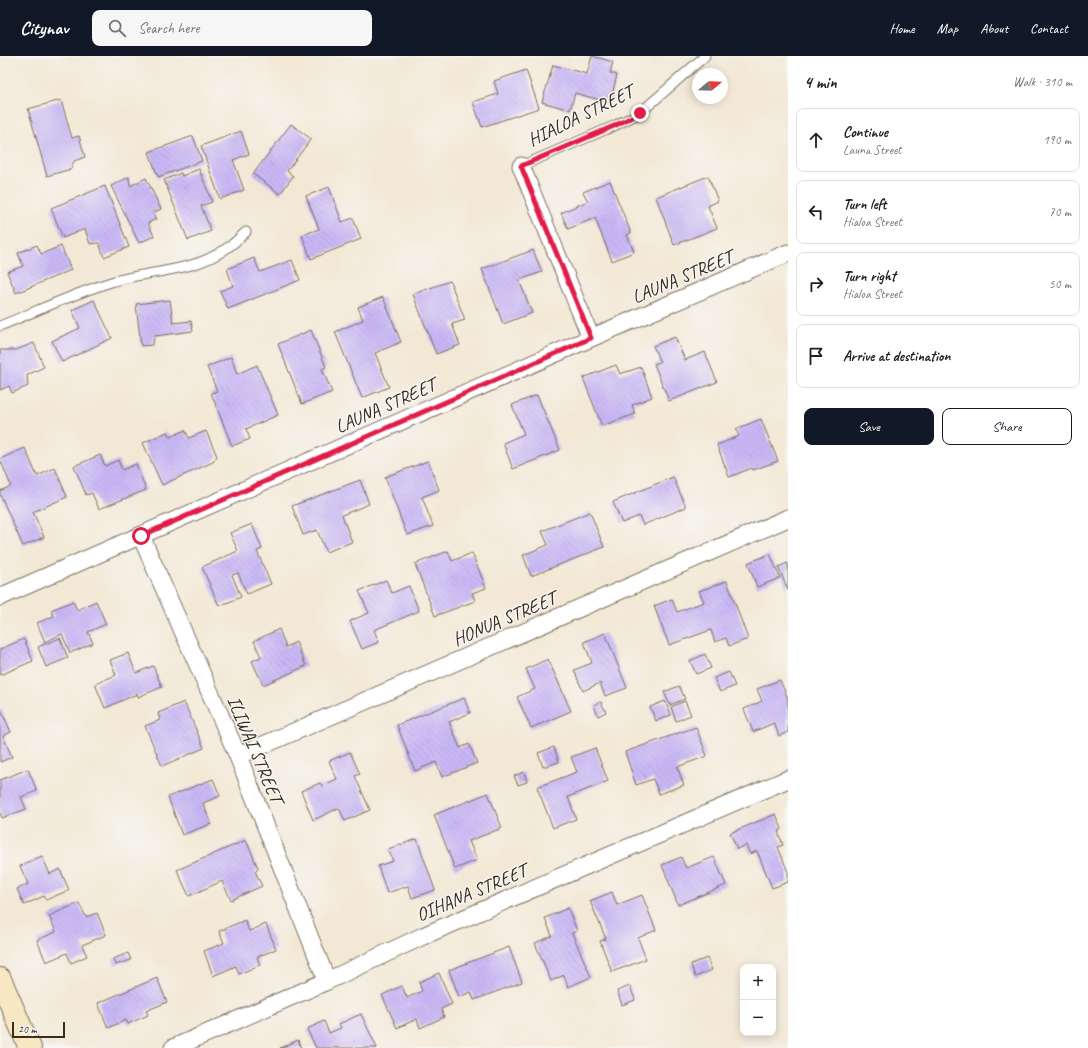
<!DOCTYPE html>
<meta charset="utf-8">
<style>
:root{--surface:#fff;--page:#f6f6f6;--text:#202124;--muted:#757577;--line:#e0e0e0;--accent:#111827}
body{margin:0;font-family:Caveat,sans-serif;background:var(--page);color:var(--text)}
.controls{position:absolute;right:12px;bottom:12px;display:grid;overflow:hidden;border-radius:8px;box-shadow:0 2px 10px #0003}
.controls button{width:36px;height:36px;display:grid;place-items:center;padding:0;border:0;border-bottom:1px solid var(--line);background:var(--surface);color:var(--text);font:20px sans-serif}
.compass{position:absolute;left:692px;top:12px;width:36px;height:36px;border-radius:50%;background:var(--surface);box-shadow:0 2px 10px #0003;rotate:71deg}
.scale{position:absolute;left:12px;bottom:10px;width:53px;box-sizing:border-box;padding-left:4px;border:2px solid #3b2a1e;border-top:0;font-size:11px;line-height:14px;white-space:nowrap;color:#3b2a1e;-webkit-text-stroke:3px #f6f6f2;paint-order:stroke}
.stop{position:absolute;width:12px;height:12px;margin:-9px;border:3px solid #e11d48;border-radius:50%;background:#fff}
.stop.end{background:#e11d48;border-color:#fff;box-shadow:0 1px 4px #0008}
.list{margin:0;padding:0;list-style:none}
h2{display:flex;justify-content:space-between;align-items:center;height:52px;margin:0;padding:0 16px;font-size:17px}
h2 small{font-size:13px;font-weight:400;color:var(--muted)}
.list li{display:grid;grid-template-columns:26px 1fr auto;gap:12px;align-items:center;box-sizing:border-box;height:64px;margin:0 8px 8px;padding:0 8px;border:1px solid var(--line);border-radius:8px}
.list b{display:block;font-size:15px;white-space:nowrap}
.list p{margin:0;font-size:13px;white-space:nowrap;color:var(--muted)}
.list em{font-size:13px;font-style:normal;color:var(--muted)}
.actions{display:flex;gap:8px;padding:12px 16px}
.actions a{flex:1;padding:9px 0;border:1px solid var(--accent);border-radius:8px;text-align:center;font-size:14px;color:var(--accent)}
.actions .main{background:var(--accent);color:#fff}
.icon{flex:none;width:22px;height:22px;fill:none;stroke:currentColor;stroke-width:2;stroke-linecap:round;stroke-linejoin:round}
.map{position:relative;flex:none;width:788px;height:992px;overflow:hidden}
header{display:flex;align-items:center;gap:24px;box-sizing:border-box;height:56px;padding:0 20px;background:var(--accent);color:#fff}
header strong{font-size:19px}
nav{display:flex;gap:22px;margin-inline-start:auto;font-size:14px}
.search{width:280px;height:36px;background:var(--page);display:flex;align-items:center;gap:10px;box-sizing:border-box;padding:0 14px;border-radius:8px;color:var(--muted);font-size:15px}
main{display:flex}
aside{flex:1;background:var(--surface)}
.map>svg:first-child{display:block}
</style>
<header>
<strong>Citynav</strong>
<div class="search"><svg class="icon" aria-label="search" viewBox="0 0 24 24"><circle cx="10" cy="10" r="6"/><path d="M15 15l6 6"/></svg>Search here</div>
<nav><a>Home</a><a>Map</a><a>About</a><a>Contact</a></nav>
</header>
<main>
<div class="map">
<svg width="788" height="992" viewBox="0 0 788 992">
<defs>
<pattern id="building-back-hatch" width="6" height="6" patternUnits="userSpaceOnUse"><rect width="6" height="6" fill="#c8b8f6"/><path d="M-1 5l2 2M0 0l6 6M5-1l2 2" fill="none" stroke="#ad9ed2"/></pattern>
</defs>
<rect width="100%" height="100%" fill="#f6f6f2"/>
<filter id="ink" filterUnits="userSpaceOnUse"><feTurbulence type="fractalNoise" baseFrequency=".025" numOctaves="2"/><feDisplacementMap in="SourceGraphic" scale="8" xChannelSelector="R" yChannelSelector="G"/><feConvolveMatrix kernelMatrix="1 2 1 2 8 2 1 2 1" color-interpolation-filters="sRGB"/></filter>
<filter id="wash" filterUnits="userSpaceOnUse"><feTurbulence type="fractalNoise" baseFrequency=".012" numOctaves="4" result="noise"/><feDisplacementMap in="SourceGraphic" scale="16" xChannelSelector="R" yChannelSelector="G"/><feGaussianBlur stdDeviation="0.9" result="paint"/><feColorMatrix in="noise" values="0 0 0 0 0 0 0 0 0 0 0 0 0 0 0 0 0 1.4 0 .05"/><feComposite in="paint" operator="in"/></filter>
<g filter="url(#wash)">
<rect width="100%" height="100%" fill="#f3e8d5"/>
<g id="blocks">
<g fill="url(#building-back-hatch)">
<path d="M592,0L613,6L610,17L617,19L610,47L575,37L570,54L542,46L553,9L587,18Z"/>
<path d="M526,14L539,52L482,71L473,46L498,38L494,25Z"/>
<path d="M61,44L72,82L79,80L85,101L74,105L71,113L47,120L28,53Z"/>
<path d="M291,68L311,83L287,115L293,120L280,138L253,118Z"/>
<path d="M241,75L249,98L233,104L244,134L220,143L201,90Z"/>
<path d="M193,80L202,105L158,121L149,96Z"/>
<path d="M199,113L212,146L201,150L211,175L188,184L164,124L181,117L182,120Z"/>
<path d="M708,120L718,145L708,150L717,172L674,189L656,141Z"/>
<path d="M129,121L130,130L146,122L161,153L153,157L156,163L148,167L154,180L139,187L111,130Z"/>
<path d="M610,125L631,177L627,179L634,196L612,205L595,162L568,173L561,157L588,145L583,136Z"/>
<path d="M105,130L129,191L104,201L99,187L90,188L85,173L63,182L51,152Z"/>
<path d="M329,131L342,166L353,162L361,183L311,203L302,179L319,173L306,140Z"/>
<path d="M37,189L41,198L61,190L71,214L16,237L7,216L23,210L18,197Z"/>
<path d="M533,194L542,216L519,224L532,257L503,268L482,213Z"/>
<path d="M254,202L260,216L292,204L300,224L228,253L220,235L233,230L227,213Z"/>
<path d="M450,225L465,264L452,268L460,289L436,298L413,238Z"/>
<path d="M383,241L401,286L375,297L389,331L362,342L335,276L363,264L358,251Z"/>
<path d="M94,244L112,282L62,306L52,285L80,272L72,254Z"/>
<path d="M170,244L173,267L191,265L193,275L155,280L152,289L141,290L136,248Z"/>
<path d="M311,274L326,311L322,313L332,336L302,348L278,288Z"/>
<path d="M675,281L685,304L705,296L717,326L669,345L654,308L660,306L653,290Z"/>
<path d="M34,287L44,311L27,319L28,330L12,337L9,330L0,334V294H16Z"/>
<path d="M231,301L237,318L257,309L278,359L246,373L250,383L232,390L211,337L217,335L207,311Z"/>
<path d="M616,309L620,318L641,311L652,341L632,349L635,358L602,370L583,322Z"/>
<path d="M537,339L560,394L513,413L503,387L524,378L512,349Z"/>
<path d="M761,363L778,405L753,414L752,412L729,421L717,389L739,380L736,373Z"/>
<path d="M185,374L189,382L206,375L217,400L213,406L162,429L143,387L167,376L170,381Z"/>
<path d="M25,392L37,420L55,412L67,441L33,456L44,481L23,490L0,438V435L11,430L0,403Z"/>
<path d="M100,399L105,410L118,404L122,414L136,408L146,434L99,453L92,437L86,439L74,410Z"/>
<path d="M428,405L439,434L422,441L433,470L407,479L385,421Z"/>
<path d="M673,421L686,451L643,469L639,460L622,467L613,446Z"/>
<path d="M360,424L369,448L342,459L352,486L326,496L317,474L303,479L292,450Z"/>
<path d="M590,456L604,491L531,520L523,499L548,489L542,475Z"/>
<path d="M252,468L262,493L257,495L271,528L247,538L238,517L232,519L241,541L219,550L202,511L238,495L230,477Z"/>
<path d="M448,495L452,505L472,497L486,532L472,537L475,545L435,560L415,508Z"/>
<path d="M770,498L780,522L757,531L748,507Z"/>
<path d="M788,507V534L778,511Z"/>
<path d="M386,524L392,537L409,530L419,555L374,574L379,586L362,593L350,565L369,557L359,535Z"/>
<path d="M727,525L748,583L729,590L726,582L715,586L711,574L669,589L654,550L672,543L677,556L704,546L699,535Z"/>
<path d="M73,545L77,554L96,545L106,568L88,576L93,587L70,597L62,578L45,586L37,567L54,560L51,554Z"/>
<path d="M279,573L286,591L296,586L306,610L263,629L252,605L261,601L254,585Z"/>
<path d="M605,577L627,632L605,640L600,627L583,635L574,614L592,607L584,586Z"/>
<path d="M60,582L68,602L46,611L38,591Z"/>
<path d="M24,583L33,605L0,619V593Z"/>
<path d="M128,597L136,617L153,610L162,631L138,641L137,638L105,652L95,628L116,619L110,604Z"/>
<path d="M705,598L711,612L696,618L690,605Z"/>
<path d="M548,603L571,655L531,672L517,641L535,633L526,613Z"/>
<path d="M729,616L735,630L720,636L714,622Z"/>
<path d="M780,624L788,643V676L779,680L774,667L753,676L744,653L762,645L757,633Z"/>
<path d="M679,630L685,643L670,649L664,636Z"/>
<path d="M464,642L470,657L449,666L460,692L469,688L477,707L442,721L436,706L415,715L397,669Z"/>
<path d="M665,645L671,659L656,665L650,651Z"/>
<path d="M685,645L691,659L676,665L671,651Z"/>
<path d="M184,646L204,692L162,710L145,670L160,664L158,657Z"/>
<path d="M601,646L606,656L598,660L594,649Z"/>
<path d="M0,651L11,676L3,680L12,701L0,706Z"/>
<path d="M696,671L707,700L677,711L684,729L659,738L653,723L636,729L625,696Z"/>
<path d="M554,691L559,706L543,711L538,697Z"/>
<path d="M595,692L608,725L568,741L576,763L553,772L537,731L577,716L571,701Z"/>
<path d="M350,696L360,718L355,720L370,754L345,765L339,752L313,764L301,735L320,727L322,730L337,723L329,705Z"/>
<path d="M28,713L37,735L21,741L26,753L2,762L0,757V724Z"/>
<path d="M524,716L527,726L518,729L514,720Z"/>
<path d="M213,723L220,740L203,747L211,768L182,779L168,741Z"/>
<path d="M488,737L502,772L469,785L477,804L455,813L434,759Z"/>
<path d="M776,758L782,773L778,776L783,789L778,791L788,816V826L772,832L757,795L750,798L746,789L737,793L730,777Z"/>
<path d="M417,783L435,834L412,842L408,830L387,837L378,810L393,805L388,793Z"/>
<path d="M246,784L258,812L255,815L262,830L231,844L222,825L189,840L177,814Z"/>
<path d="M42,800L50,818L60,813L69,834L46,844L44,840L24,849L17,833L28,828L20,810Z"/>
<path d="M681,801L686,812L714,801L726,829L678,849L662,809Z"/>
<path d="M612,836L617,849L642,839L656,874L638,882L646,903L612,916L600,885L606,883L590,845Z"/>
<path d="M79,847L86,861L97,857L106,879L82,889L87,900L71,907L67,897L46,906L37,884L56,876L49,860Z"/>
<path d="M568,852L577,875L572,877L591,921L568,931L564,919L551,925L535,887L552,880L545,862Z"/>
<path d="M245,864L249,875L266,868L276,893L257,901L260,909L239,918L236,910L213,920L204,895L224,887L219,875Z"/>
<path d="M509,891L522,926L474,944L471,936L459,941L449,914Z"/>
<path d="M128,897L131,904L115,909L113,903Z"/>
<path d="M707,902L712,914L695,921L691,908Z"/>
<path d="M439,917L452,948L441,953L444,961L420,972L417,963L397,972L382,939L402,930L407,942L422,935L419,926Z"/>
<path d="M157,922L167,946L146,955L148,959L128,968L126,964L108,972L98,947Z"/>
<path d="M630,930L635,944L622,949L617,935Z"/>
<path d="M361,958L377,992H316L307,973L324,965L329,977L341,972L339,968Z"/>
<path d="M298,984L301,992H280Z"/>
</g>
</g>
</g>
<g filter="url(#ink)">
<use href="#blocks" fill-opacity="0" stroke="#7b6c5e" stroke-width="1"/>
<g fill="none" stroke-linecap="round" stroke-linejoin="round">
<defs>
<g id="lane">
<path d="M521,110L614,70L640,57L705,0"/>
<path d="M0,270C37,255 73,238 111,226C150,214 193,217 227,192C234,188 240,181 246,176"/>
</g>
<g id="street">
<path d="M521,110L591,282"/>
<path d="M141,480L238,700L327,925"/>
<path d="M0,541L591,282L788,197"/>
<path d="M238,700L788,462"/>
<path d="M173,992L327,925L423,880L788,723"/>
</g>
<path id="secondary" d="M0,923L30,992"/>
</defs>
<use href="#lane" stroke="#7b6c5e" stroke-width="11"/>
<use href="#street" stroke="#7b6c5e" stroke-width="19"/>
<use href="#secondary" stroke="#7b6c5e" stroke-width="24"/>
<use href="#lane" stroke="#fff" stroke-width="9"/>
<use href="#street" stroke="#fff" stroke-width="17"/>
<use href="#secondary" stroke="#f8e7c3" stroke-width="22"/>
</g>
</g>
<g fill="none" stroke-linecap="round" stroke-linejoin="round" filter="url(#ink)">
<path stroke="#e11d48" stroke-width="5" d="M141,480L591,282L521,110L614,70L640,57"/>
</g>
<g text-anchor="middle" stroke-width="3" stroke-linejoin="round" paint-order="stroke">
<g font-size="19" fill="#3b2a1e" stroke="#f6f6f2">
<text transform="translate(580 59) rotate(-26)" y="7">HIALOA STREET</text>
<text transform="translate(682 220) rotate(-23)" y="7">LAUNA STREET</text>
<text transform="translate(385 349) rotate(-24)" y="7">LAUNA STREET</text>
<text transform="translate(504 562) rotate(-23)" y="7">HONUA STREET</text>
<text transform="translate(256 693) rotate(67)" y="7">ILIWAI STREET</text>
<text transform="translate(471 836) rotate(-23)" y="7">OIHANA STREET</text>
</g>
</g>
</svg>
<div class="controls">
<button>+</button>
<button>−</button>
</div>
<svg class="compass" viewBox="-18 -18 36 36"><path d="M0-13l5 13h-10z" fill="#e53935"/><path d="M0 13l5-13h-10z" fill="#757577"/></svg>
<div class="scale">20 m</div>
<div class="stop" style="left:141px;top:480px"></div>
<div class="stop end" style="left:640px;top:57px"></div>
</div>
<aside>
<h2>4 min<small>Walk · 310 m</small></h2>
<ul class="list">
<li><svg class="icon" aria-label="ahead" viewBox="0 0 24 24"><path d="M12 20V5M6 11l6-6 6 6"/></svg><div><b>Continue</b><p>Launa Street</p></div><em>190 m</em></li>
<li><svg class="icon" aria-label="left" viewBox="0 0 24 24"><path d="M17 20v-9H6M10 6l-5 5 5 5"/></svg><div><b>Turn left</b><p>Hialoa Street</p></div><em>70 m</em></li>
<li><svg class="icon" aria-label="right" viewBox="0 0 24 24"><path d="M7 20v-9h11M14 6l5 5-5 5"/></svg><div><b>Turn right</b><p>Hialoa Street</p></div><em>50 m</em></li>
<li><svg class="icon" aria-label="arrive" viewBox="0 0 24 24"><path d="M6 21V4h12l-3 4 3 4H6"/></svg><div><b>Arrive at destination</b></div></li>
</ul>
<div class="actions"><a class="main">Save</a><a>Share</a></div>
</aside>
</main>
